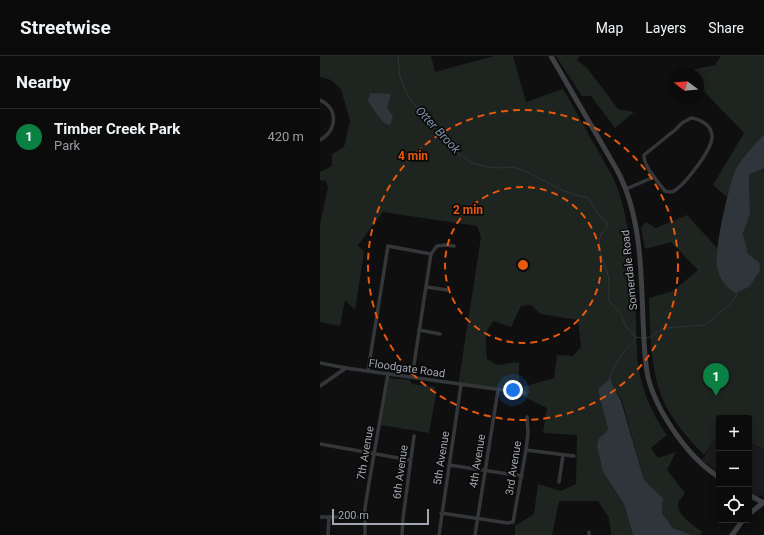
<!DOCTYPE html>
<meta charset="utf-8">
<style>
:root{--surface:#0b0b0c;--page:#19191a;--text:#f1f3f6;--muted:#9a9b9d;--line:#2b2b2d;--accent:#0b8043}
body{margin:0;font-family:Roboto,sans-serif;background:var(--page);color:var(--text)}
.controls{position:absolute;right:12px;bottom:12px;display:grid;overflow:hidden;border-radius:4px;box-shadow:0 2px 6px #0003}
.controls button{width:36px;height:36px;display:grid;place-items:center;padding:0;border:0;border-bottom:1px solid var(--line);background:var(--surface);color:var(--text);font:20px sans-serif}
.compass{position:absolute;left:348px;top:12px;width:36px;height:36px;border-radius:50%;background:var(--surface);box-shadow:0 2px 6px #0003;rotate:286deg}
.scale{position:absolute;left:12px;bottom:10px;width:97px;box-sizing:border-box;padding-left:4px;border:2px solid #a2a6af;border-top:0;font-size:11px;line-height:14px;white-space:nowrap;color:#a2a6af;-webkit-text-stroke:3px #0a0a0b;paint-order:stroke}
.you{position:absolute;left:193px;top:334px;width:14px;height:14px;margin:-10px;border:3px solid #fff;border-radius:50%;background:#1a73e8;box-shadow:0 0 0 6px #1a73e833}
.badge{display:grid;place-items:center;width:26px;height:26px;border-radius:50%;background:var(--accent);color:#fff;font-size:13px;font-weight:700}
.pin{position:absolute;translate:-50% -33px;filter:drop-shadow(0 1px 2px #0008)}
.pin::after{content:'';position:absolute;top:21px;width:14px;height:12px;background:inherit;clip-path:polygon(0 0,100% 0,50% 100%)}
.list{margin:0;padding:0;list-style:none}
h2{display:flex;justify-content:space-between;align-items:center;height:52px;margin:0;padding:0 16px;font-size:17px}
h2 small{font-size:13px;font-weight:400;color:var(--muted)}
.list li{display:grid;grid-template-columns:26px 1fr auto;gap:12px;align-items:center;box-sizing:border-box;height:56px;padding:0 16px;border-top:1px solid var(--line)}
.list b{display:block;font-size:15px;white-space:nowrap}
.list p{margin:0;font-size:13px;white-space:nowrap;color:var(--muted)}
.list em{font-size:13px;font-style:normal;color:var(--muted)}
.icon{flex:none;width:22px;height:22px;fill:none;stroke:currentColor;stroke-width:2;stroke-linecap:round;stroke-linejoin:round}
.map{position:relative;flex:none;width:444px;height:479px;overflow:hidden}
header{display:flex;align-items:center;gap:24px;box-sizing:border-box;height:56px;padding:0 20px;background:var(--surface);border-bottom:1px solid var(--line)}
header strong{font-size:19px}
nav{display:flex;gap:22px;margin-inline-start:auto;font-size:14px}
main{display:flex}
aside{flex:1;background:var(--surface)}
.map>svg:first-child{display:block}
</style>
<header>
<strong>Streetwise</strong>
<nav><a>Map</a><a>Layers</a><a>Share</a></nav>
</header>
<main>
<aside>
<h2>Nearby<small></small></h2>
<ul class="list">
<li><span class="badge">1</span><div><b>Timber Creek Park</b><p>Park</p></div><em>420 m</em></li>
</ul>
</aside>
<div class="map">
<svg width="444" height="479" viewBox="0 0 444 479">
<rect width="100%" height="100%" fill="#0f0f10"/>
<g fill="#1b1b1d">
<path d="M398,377H399V417L382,404Z"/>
<path d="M429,388L444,393V438L441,440H436L429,436Z"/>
</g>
<g fill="#1e241f" fill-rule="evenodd">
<path d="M0,0H111L115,16L174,0H193L206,46L243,33L294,123C312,167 313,217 316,264C317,285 316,307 322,327C327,346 336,364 347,379L331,392L338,402L356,396L347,414L365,437C363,440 359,444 358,448C356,458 375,471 383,476L379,479H372L353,472L342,457L343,442L324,424L302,345L293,331L278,334L288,374L279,382L283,416L304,448L313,479H291L289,462L278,445H239L232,479H195V470L214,458L218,428L241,435L256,428L257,379L223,377L227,352L197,337L138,330L161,181L157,170L63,156L38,189L44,196L35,254L25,244L20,270L0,266V168L8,131L6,125L0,124V116L12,110V98L24,91L30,65L21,33L11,24L0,21ZM211,249L221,258L258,264L261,291L253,300L237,299L234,322L199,332V306L177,309L167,303C166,290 163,275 174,265L191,271L201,250Z"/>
<path d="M236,0H259L257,4L267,12L298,53L314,56L295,72L271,40H262Z"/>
<path d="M401,0H444V79L417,111L407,141L393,129L424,77L378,29V18L367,17L375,13L395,9Z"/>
<path d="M444,112V393L429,387V362H399V377L384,399C363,377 342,353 336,322C330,296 330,269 329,242L353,235L378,214L351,186L325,193L321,171L326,166L336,172L367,159L397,192V209L439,206L428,199L423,176L430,158L429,119Z"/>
<path d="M69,322L90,324L92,328L115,331L114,337L116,339L109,377L61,369Z"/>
</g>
<g fill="#2e353b">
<path d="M50,37L71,38L67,51L73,61L70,69C61,68 53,52 48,45Z"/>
<path d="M444,79V112L429,119L430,158L423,177L428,198L439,206L440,215L429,231L415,237C404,229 400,224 397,210C394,194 409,126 417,111C421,104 437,85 444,79Z"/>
<path d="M290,322L293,331L301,345L324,424L343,442L342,457L353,472L372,479H313L304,448L283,416L277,389L279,382L288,374L278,334Z"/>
</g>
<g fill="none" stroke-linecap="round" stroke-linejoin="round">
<g stroke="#2e353b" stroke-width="1">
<path d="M78,0L80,21L88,40L106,63L126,83L136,96L150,106L166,111L178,112L193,111L203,114L244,135L256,139L268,142L279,159L285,164L287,168L286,173L281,178L279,185L282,202L289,222V245L301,258L306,271L313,277L315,281"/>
<path d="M316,281L323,282"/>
<path d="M326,282L330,281L338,275L345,272L385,269L409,249L415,242L418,235"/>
<path d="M289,322C293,313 299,302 305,294C309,290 314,287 315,282"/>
</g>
<g stroke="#353639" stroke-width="3.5">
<path d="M0,44C19,52 17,75 0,84"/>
<path d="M371,62C380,63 391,69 392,79C394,92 365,128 354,135C351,137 349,136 345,135C339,127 323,110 324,99L355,74L362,67Z"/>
<path d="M306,133L334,121"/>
<path d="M107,231L127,234"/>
<path d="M99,274L120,278"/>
<path d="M0,307L26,312"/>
<path d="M48,315L68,190L111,198"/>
<path d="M91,321L93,315L111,198L117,190L125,189L134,190"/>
<path d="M0,330L26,312L205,337"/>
<path d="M0,388L90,404"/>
<path d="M206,394L254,400"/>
<path d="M129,409L202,420"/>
<path d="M239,426L243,399"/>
<path d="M121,457L188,467L193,466L206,394L208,377L207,361"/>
<path d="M0,461H45"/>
<path d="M8,479L9,461"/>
<path d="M45,479V452L49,427L68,318"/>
<path d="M82,479L83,462L94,380"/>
<path d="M119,479L141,329"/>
<path d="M155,479L178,334"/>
<path d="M269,479V476"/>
</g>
<g stroke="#3f4044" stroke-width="5">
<path d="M231,0L297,114C321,159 321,213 323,263C324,282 324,302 328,321C333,342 344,361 356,378C368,395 381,410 399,421"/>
<path d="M429,439L444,447"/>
<path d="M429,458L444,446"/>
<path d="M412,479L423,464"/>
</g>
</g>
<g fill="none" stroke="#e8590c" stroke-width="2" stroke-dasharray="7 5">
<circle cx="203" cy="209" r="78"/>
<circle cx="203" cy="209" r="155"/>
</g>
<g text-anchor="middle" stroke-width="3.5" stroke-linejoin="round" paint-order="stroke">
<g font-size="11" fill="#a2a6af" stroke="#0a0a0b">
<text transform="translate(309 214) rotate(-96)" y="4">Somerdale Road</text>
<text transform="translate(87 312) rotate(8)" y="4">Floodgate Road</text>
<text transform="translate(45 397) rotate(-80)" y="4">7th Avenue</text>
<text transform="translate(121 402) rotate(-81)" y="4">5th Avenue</text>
<text transform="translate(157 405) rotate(-81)" y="4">4th Avenue</text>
<text transform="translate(193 412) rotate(-81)" y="4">3rd Avenue</text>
<text transform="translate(80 416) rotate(-82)" y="4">6th Avenue</text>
</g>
<g font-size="12" font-style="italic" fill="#7c92a7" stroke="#0a0a0b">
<text transform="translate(118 74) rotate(47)" y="4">Otter Brook</text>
</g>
</g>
<circle cx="203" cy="209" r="6" fill="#e8590c" stroke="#0a0a0b" stroke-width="2"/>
<g font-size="12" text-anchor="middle" font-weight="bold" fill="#e8590c" stroke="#0a0a0b" stroke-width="3.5" stroke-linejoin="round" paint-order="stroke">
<text x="93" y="104">4 min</text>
<text x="148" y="158">2 min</text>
</g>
</svg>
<div class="controls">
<button>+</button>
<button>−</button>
<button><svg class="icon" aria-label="locate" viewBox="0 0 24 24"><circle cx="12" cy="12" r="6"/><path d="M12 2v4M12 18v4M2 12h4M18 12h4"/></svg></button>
</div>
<svg class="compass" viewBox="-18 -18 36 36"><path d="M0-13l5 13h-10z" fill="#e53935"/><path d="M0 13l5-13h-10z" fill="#9a9b9d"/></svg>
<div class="scale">200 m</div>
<div class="you"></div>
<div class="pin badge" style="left:396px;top:340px">1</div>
</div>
</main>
